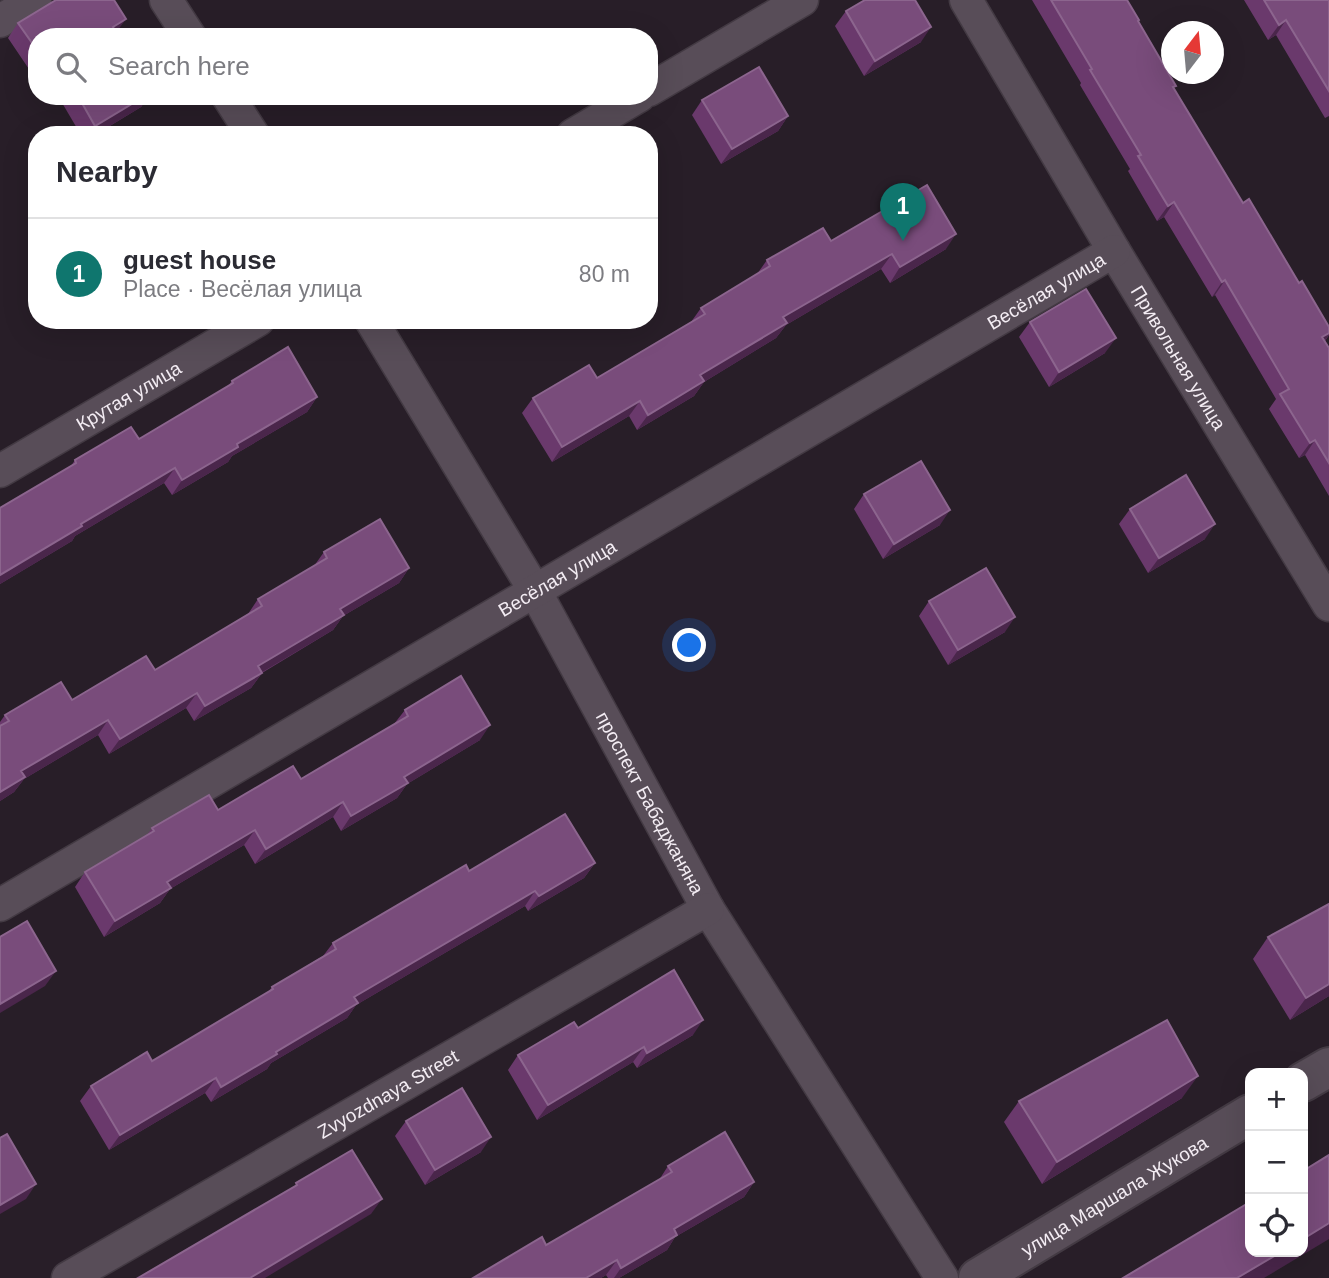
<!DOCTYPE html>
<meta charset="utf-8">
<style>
:root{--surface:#fff;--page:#f2f2f3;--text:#2b2b33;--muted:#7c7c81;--line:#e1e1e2;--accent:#0f766e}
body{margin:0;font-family:Arial,sans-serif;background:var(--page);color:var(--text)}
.controls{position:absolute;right:21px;bottom:21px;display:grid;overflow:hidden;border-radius:14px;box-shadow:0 7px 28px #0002}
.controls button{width:63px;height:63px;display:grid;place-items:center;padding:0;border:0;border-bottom:2px solid var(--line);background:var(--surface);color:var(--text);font:35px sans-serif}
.compass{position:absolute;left:1161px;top:21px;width:63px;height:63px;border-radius:50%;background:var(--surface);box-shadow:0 7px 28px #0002;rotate:16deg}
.you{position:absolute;left:690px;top:646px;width:24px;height:24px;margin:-18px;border:5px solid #fff;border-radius:50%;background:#1a73e8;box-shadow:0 0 0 10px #1a73e833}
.badge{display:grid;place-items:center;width:46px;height:46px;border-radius:50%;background:var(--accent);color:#fff;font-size:23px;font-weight:700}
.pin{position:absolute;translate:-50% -58px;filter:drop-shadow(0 2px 4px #0008)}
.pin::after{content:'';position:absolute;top:37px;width:24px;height:21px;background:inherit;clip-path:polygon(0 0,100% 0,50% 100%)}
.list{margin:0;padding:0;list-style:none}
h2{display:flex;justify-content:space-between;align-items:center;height:91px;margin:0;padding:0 28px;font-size:30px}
h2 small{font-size:23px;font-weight:400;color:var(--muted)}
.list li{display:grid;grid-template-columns:46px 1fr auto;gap:21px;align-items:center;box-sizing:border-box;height:112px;padding:0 28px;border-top:2px solid var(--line)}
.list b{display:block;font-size:26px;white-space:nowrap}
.list p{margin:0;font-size:23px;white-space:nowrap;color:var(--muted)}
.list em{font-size:23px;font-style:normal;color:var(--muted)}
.icon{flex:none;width:38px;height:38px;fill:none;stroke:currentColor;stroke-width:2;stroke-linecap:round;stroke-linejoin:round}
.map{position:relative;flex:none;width:1329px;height:1278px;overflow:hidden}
.search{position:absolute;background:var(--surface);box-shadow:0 7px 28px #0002;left:28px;top:28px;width:630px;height:77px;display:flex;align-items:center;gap:18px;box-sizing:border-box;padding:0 24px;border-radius:28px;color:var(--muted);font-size:26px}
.panel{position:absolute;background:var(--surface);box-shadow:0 7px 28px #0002;left:28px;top:126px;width:630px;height:203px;border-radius:28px}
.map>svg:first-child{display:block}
</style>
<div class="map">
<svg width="1329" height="1278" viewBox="0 0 1329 1278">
<rect width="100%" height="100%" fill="#281e28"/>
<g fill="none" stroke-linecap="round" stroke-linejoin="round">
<defs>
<g id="street">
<path d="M166,0L190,37"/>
<path id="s1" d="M966,0L1114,251L1329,605"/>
<path d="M0,21L35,0"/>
<path d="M649,90L802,0"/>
<path d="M228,96L253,135"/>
<path d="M573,135L639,96"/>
<path id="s2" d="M371,320L535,591L708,909L942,1278"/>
<path id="s3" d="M0,471L258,320"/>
<path id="s4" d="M0,905L1114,251"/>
<path id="s5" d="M68,1278L708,909"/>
</g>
<g id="secondary">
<path d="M1303,1082L1329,1067"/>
<path id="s6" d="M978,1278L1250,1114"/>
</g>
</defs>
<use href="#street" stroke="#433a43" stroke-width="35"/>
<use href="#secondary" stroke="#433a43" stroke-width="42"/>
<use href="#street" stroke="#584d58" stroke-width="32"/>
<use href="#secondary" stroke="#584d58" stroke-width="38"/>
</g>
<g fill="#6a396c">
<path d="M1032,0H1127L1139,20L1138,22L1174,88L1243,203L1299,283L1329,327V335L1325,341L1329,348V496L1305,455L1299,458L1269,409L1276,399L1215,295L1212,297L1164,217L1157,221L1128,171L1130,169L1080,85L1081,83Z"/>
<path d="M1244,0H1329V116L1325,118L1276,35L1268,40Z"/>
<path d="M846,11L921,42L864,76L835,26Z"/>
<path d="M18,23L116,32L37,37V81L8,38Z"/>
<path d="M58,96H149L141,107L95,135H81Z"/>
<path d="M702,100L788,116L778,131L721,164L692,115Z"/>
<path d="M831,241L946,249L890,283L881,269L786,325L776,338L704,382L694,396L637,430L629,416L552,462L522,413L533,398L597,378L691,322L701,308L757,274L767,260Z"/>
<path d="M71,320H91L76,329Z"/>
<path d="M1030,322L1105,353L1049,387L1019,337Z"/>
<path d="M232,381L317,397L307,412L232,456L228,462L172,495L164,483L75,536L72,541L0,584V508L71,466L75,460L139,439L228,386Z"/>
<path d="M864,494L940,525L883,559L854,509Z"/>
<path d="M1130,509L1205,539L1148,573L1119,524Z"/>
<path d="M324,552L409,568L399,583L343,616L333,630L262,673L251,688L194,721L186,708L109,754L98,735L24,779L14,792L0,801V722L5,715L72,700L155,670L248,614L258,599L314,566Z"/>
<path d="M929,601L1005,632L948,665L919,616Z"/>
<path d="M405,710L480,740L407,784L397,798L341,831L333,817L255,864L244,845L170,889L160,903L104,937L75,887L85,872L147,835L152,828L218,810L301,779L394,724Z"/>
<path d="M595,863L584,878L528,911L525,906L356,1005L347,1018L271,1063L267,1069L211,1102L205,1093L109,1150L80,1101L91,1086L152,1061L268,992L272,987L323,956L333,943L469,871Z"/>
<path d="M1268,937L1329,996L1290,1020L1253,959Z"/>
<path d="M578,1028L693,1035L637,1068L633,1062L537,1120L508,1070L518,1055Z"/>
<path d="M1182,1098L1042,1184L1004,1122L1019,1101Z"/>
<path d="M406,1121L481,1152L425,1185L395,1136Z"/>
<path d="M668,1166L754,1182L744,1197L675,1237L667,1250L619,1278H608L606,1275L601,1278H473L546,1245L659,1180Z"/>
</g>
<g fill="#4a264b">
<path d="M126,19L115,34L113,27Z"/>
<path d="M1286,20L1276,35L1268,40L1279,25Z"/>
<path d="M931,27L921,42L864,76L875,61Z"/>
<path d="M145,96H149L141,107L95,135H89L95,126Z"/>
<path d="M788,116L778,131L721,164L732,149Z"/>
<path d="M1174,202L1164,217L1157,221L1168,206Z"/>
<path d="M956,234L946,249L890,283L900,267Z"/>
<path d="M892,254L881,269L786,325L776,338L704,382L694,396L637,430L648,415L700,375L783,317Z"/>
<path d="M1225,280L1215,295L1212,297L1222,282Z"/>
<path d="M82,320H91L76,329Z"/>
<path d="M1329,333V335L1321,346L1322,337Z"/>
<path d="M1116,338L1105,353L1049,387L1059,372Z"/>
<path d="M317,397L307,412L232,456L228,462L172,495L182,480L237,444Z"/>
<path d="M640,401L629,416L552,462L562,447Z"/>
<path d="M1315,440L1305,455L1299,458L1310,443Z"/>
<path d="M175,468L164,483L75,536L72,541L0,584V575L81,524Z"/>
<path d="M950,510L940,525L883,559L894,544Z"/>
<path d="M1215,524L1205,539L1148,573L1159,558Z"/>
<path d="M409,568L399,583L343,616L333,630L249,680L262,673L251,688L194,721L205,706L258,666L340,609Z"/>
<path d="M1015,617L1005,632L948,665L958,650Z"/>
<path d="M197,693L186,708L109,754L120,739Z"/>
<path d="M108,720L98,735L24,779L14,792L0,801V792L21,771Z"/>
<path d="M490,725L480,740L407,784L397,798L341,831L351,816L404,777Z"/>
<path d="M343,802L333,817L255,864L266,849Z"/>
<path d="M255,830L244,845L170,889L160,903L104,937L115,921L167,882Z"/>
<path d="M595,863L584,878L528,911L539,896Z"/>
<path d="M535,891L525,906L356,1005L347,1018L271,1063L267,1069L211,1102L221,1087L276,1052L354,997Z"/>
<path d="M56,971L45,986L0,1013V1004Z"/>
<path d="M1329,984V996L1290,1020L1306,998Z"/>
<path d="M703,1020L693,1035L637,1068L647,1053Z"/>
<path d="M644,1047L633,1062L537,1120L548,1105Z"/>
<path d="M1198,1076L1182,1098L1042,1184L1057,1162Z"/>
<path d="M216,1078L205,1093L109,1150L120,1135Z"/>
<path d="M491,1137L481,1152L425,1185L435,1170Z"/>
<path d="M754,1182L744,1197L675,1237L667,1250L619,1278H614L621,1268L674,1229Z"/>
<path d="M36,1184L26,1199L0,1214V1205Z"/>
<path d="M382,1199L371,1214L265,1278H250Z"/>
<path d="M1329,1223V1239L1264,1278H1237L1281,1252H1303V1239Z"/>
<path d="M617,1260L606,1275L601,1278H586Z"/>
</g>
<g fill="#794c7b" stroke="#8c658e" stroke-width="2">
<path d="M56,0H114L126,19L113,27L119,37H37V50L18,23Z"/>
<path d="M865,0H915L931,27L875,61L846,11Z"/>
<path d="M1051,0H1127L1139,20L1138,21L1176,86L1173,87L1243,203L1249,199L1299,283L1302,281L1329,327V333L1322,337L1329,348V463L1315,440L1310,443L1280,394L1289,389L1225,280L1222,282L1174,202L1168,206L1138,156L1141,155L1090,70L1092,69Z"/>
<path d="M1264,0H1329V91L1286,20L1279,25Z"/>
<path d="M759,67L788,116L732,149L702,100Z"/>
<path d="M78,96H145L95,126Z"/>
<path d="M927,185L956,234L900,267L892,254L783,317L787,323L700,375L704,381L648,415L640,401L562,447L533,398L589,365L597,378L705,314L701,308L770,266L767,260L823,228L831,241Z"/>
<path d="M1086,289L1116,338L1059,372L1030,322Z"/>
<path d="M288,347L317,397L237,444L238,447L182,480L175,468L81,524L82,526L0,575V508L76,463L75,460L131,427L139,439L233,383L232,381Z"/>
<path d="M921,461L950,510L894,544L864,494Z"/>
<path d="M1186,475L1215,524L1159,558L1130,509Z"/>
<path d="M380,519L409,568L340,609L344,615L258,666L262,673L205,706L197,693L120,739L108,720L21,771L25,777L0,792V726L9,721L5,715L61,682L72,700L146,656L155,670L262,606L258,599L327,558L324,552Z"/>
<path d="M986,568L1015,617L958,650L929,601Z"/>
<path d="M461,676L490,725L404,777L408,783L351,816L343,802L266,849L255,830L167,882L171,888L115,921L85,872L154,831L152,828L209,795L218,810L293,766L301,779L408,716L405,710Z"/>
<path d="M565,814L595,863L539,896L535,891L354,997L358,1003L276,1052L277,1054L221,1087L216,1078L120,1135L91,1086L147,1052L152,1061L273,989L272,987L336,949L333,943L466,865L469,871Z"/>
<path d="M1329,904V984L1306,998L1268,937Z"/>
<path d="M27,921L56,971L0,1004V937Z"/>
<path d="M674,970L703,1020L647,1053L644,1047L548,1105L518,1055L574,1022L578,1028Z"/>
<path d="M1167,1020L1198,1076L1057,1162L1019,1101Z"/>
<path d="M462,1088L491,1137L435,1170L406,1121Z"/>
<path d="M725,1132L754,1182L674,1229L677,1235L621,1268L617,1260L586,1278H473L542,1237L546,1245L672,1172L668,1166Z"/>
<path d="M7,1134L36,1184L0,1205V1138Z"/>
<path d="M352,1150L382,1199L250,1278H138L297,1185L296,1183Z"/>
<path d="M1329,1155V1223L1303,1239V1171Z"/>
<path d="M1250,1202V1252H1281L1237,1278H1123Z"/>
</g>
<g text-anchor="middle" stroke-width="5" stroke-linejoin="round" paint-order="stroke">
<g font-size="19" fill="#f3ecf3" stroke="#281e28">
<text dy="7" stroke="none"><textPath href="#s4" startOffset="1213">Весёлая улица</textPath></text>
<text dy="7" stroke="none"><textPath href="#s1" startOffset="416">Привольная улица</textPath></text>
<text dy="7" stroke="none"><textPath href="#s3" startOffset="149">Крутая улица</textPath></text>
<text dy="7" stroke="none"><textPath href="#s4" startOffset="646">Весёлая улица</textPath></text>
<text dy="7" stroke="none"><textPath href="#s2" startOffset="558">проспект Бабаджаняна</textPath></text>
<text dy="7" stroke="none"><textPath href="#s5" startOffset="369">Zvyozdnaya Street</textPath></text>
<text dy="7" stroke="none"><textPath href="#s6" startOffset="159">улица Маршала Жукова</textPath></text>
</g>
</g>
</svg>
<div class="controls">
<button>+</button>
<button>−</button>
<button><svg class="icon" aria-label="locate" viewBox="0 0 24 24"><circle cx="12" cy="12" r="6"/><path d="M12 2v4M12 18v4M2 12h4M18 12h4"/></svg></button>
</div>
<svg class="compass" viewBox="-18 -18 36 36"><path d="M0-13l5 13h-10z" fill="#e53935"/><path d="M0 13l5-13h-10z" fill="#7c7c81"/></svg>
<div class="you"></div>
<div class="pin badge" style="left:903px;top:241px">1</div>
<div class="search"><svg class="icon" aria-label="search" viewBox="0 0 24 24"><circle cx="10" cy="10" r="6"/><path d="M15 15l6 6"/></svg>Search here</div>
<section class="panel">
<h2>Nearby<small></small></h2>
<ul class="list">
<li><span class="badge">1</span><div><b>guest house</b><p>Place · Весёлая улица</p></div><em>80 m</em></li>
</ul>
</section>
</div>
